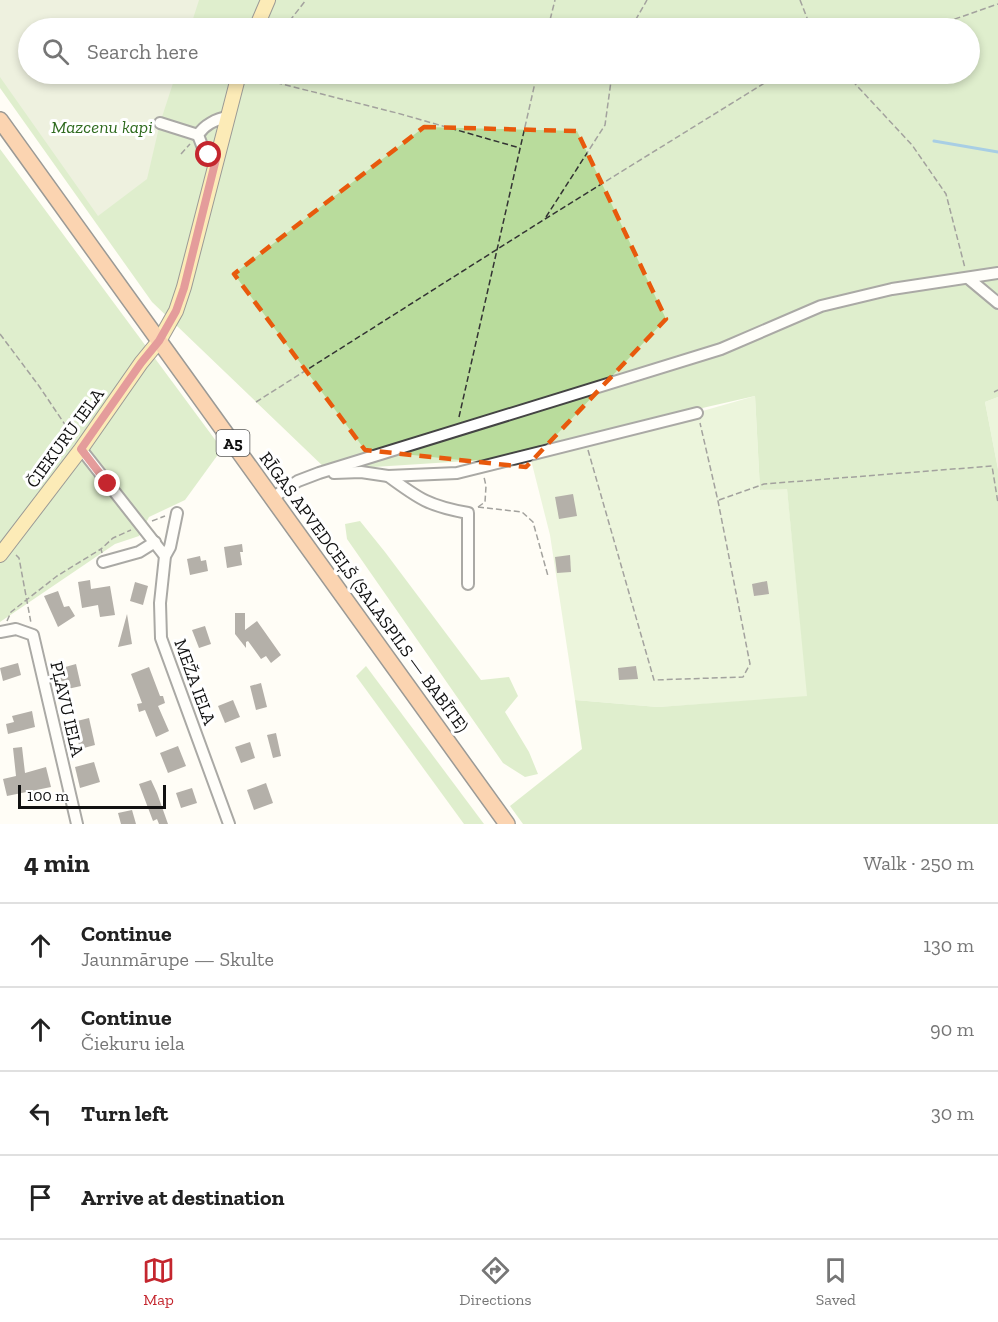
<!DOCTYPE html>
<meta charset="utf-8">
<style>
:root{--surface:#fff;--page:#f6f6f6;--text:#222;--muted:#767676;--line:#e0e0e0;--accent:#c4262e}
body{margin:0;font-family:"Zilla Slab",serif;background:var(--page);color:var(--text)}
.scale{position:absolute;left:18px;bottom:15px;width:148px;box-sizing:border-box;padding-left:6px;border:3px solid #111;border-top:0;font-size:16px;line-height:21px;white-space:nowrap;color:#111;-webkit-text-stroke:4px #fff;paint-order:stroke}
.stop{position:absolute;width:18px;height:18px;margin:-14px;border:4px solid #c4262e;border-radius:50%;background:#fff}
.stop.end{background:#c4262e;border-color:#fff;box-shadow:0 2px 6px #0008}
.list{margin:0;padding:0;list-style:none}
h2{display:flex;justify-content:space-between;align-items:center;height:78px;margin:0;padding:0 24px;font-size:26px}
h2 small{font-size:20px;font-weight:400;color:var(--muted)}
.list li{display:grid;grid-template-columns:39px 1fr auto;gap:18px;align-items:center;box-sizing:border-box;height:84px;padding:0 24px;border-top:2px solid var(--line)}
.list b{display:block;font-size:22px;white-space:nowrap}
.list p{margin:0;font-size:20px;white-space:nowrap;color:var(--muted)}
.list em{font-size:20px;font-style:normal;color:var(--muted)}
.icon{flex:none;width:33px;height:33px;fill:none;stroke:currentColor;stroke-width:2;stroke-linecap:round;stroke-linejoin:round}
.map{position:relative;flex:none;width:998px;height:824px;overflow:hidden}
.search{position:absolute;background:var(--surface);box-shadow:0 3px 9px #0003;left:18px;right:18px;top:18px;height:66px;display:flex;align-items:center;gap:15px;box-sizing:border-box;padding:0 21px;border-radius:33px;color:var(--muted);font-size:22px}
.sheet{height:414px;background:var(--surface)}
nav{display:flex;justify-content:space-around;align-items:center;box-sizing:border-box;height:84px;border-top:2px solid var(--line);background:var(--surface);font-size:16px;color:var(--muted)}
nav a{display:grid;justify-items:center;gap:3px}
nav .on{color:var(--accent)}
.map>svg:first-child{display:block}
</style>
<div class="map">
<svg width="998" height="824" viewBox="0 0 998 824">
<rect width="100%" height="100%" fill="#fffdf5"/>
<g fill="#d5ebbd">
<path d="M755,396L760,490L787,488L808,697L658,707L575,700L550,535L531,460Z"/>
<path d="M998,397V469L985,402Z"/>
</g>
<g fill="#b9dc9c" fill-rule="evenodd">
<path d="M0,0H998V397L985,402L998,469V824H523L510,806L582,749L575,700L658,707L807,696L787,489L760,490L755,396L540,445L529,457L327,470L152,302L0,88ZM28,28H970V74H28Z"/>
<path d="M0,149L222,449L185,500L149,517L139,536L115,544L0,622Z"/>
<path d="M360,521L385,552L481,680L509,677L518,696L505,712L529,752L538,774L525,777L503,763L347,539L345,524Z"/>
<path d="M366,666L484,824H464L356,676Z"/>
</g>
<path fill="#d9e3c4" d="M0,0H199L190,28H28V74H176L160,123L147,179L98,216L0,77Z"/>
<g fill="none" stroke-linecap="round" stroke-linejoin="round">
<path stroke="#3f96cf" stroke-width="3" d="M934,141L998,152"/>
</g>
<g fill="#5a524d">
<path d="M573,494L577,516L559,519L555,497Z"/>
<path d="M242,544L243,552H240L242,565L227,568L224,547Z"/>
<path d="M570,555L571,572L557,573L555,557Z"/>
<path d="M200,556L201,561L206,560L208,571L190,575L187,559Z"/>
<path d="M90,580L91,589L110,586L115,615L100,617L98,605L82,608L78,582Z"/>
<path d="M767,581L769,594L754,596L752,584Z"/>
<path d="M135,582L148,586L143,605L130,601Z"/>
<path d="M58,591L64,607L69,606L75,616L58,627L44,596Z"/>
<path d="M235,613H245V630L257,621L281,655L271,663L266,656L261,659L248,641L246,642V648L235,634Z"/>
<path d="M127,614L132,644L118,647Z"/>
<path d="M205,626L211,644L199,648L192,630Z"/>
<path d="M18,663L21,675L3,681L0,668Z"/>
<path d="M76,664L81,686L63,690L58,669Z"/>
<path d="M636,666L638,679L619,680L618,668Z"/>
<path d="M149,667L160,696H163L165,703L158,706L169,731L156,737L145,710L139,712L137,704L142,703L131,674Z"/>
<path d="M261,683L267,707L256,710L250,686Z"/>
<path d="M233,700L240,717L225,723L218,706Z"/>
<path d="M32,711L35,727L8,734L6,724L14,722L12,716Z"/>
<path d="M89,718L95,745L80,749L73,722Z"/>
<path d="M276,733L281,756L273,758L267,735Z"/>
<path d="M250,742L255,758L241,763L235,747Z"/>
<path d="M178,746L186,766L168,773L160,753Z"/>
<path d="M22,747L25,773L46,767L51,787L7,796L3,779L16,776L13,748Z"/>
<path d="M94,762L100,782L80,788L75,767Z"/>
<path d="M151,780L157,793L168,824H159L157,819L153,821L139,784Z"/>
<path d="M266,783L273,803L254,810L247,790Z"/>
<path d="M192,788L197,803L181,808L176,793Z"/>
<path d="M132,810L136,824H121L118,813Z"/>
</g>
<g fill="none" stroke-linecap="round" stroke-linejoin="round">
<defs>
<g id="minor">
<path d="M160,123L198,135"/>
<path d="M216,159L203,148L198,135C204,125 216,119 228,117"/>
<path d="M968,278L998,303"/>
<path d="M81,449L165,556"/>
<path d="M334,473L361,472L388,476L457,473L697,413"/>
<path d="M388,476C419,499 429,506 468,513V584"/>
<path d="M272,498L298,481L319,473L721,349L821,306L892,289L998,273"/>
<path d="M177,513L170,547L165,556L160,603L161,638L229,824"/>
<path d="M103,562L139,552L155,542"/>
<path d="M0,632L16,629L33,635L77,824"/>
</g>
<g id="major">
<path d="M256,28L268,0"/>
<path d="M0,555L81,449L141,363L159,341L176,311L184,287L239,74"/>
</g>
<path id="highway" d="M0,120L507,824"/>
</defs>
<use href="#minor" stroke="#444" stroke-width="14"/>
<use href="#major" stroke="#222" stroke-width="16"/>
<use href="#highway" stroke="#222" stroke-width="18"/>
<g stroke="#333" stroke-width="1.5" stroke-dasharray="6 3" stroke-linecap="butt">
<path d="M800,0L811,28"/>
<path d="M284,28L306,0"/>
<path d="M548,28L555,0"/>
<path d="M631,28L647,0"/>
<path d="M929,28L998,4"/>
<path d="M846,74L912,145L946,194L965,268"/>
<path d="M250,76L397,113L520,148"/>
<path d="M181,154L190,144"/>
<path d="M546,217L605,125L612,74"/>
<path d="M0,334L39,386L74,438"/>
<path d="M994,392L998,390"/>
<path d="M256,402L545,219L779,74"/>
<path d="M459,417L537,74"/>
<path d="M588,450L654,680L743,677L750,664L718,501L700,423"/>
<path d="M719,500L764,484L992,466L998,503"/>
<path d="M478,507L522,512L533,522L548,576"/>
<path d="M478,507L485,502L486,486L484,477"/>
<path d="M152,521L165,516"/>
<path d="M102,553L101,549L113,538L131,530"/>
<path d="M16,555L19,558L31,623"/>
<path d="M7,621L11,612L57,576L101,549"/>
</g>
<use href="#minor" stroke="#fff" stroke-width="10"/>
<use href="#major" stroke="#f9d66b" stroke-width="14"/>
<use href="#highway" stroke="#f5a25d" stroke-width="15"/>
</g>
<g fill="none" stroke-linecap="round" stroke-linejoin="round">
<path stroke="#c4262e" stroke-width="8" d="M108,484L81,449L141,363L159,341L176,311L184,288L216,159L209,155"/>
</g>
<path d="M0 0H998V824H0ZM424,127L577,131L666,319L526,467L365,450L234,274Z" fill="#fffdf5" fill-opacity=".55" fill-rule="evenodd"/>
<path fill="none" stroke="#e8590c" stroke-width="4.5" stroke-dasharray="12 8" stroke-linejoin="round" d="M424,127L577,131L666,319L526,467L365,450L234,274Z"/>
<g text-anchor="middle" stroke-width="6" stroke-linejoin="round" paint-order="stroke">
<rect fill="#fff" stroke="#585858" stroke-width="1.5" x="216.5" y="430" width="33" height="26" rx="4.5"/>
<g font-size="16" font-weight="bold" fill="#111">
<text x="233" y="449">A5</text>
</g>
<g font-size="18" font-style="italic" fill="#2f6b1f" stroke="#fff">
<text x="102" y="133">Mazcenu kapi</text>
</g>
<g font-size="18" fill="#111" stroke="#fff">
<text transform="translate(65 438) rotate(-54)" y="6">ČIEKURU IELA</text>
<text transform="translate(364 592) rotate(54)" y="6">RĪGAS APVEDCEĻŠ (SALASPILS — BABĪTE)</text>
<text transform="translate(195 682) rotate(70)" y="6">MEŽA IELA</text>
<text transform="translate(67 709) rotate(77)" y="6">PĻAVU IELA</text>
</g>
</g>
</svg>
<div class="scale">100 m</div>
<div class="stop" style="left:209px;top:155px"></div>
<div class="stop end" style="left:108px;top:484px"></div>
<div class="search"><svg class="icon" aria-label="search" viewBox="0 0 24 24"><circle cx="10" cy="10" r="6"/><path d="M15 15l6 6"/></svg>Search here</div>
</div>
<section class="sheet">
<h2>4 min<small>Walk · 250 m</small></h2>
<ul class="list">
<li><svg class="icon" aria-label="ahead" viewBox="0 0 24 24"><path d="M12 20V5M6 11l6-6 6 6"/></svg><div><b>Continue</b><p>Jaunmārupe — Skulte</p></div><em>130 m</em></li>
<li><svg class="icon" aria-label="ahead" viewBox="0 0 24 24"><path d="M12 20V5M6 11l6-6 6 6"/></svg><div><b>Continue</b><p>Čiekuru iela</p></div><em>90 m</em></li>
<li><svg class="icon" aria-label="left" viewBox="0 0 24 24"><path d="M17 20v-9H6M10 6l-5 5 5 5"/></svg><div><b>Turn left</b></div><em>30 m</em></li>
<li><svg class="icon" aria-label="arrive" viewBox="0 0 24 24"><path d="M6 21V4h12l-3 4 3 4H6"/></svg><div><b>Arrive at destination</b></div></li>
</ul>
</section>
<nav>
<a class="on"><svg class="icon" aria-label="map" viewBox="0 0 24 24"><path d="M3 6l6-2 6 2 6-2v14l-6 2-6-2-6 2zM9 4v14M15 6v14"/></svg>Map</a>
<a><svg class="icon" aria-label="directions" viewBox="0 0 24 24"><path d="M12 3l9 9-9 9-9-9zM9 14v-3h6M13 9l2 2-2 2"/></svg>Directions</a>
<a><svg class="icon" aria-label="saved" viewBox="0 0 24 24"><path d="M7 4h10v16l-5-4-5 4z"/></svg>Saved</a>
</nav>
